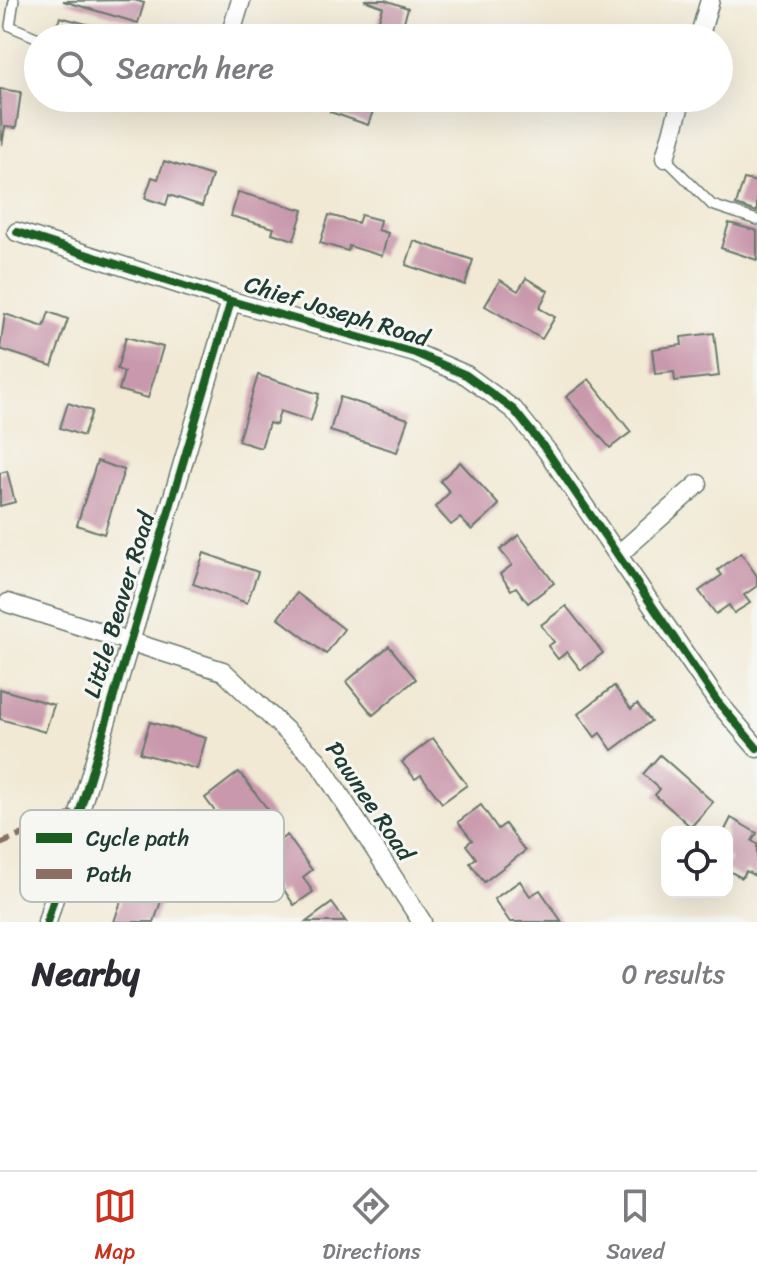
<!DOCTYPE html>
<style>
:root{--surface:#fff;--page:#f7f7f7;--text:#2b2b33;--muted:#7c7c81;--line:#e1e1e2;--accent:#c8321e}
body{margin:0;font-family:Sriracha,sans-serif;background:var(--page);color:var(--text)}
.controls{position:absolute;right:24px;bottom:24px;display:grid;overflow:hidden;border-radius:16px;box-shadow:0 8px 32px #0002}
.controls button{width:72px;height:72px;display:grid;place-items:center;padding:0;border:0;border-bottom:2px solid var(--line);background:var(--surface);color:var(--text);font:40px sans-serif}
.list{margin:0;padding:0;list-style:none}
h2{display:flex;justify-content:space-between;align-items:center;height:104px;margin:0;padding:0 32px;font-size:34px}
h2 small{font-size:26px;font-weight:400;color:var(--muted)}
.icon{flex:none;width:44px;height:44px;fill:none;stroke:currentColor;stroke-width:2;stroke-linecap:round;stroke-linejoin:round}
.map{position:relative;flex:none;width:757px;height:922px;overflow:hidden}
.search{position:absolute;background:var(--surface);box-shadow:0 8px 32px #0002;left:24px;right:24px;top:24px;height:88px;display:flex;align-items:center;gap:20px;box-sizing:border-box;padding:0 28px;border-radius:44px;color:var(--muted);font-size:30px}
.sheet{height:248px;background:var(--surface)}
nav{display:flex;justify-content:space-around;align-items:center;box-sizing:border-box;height:112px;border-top:2px solid var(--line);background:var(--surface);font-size:22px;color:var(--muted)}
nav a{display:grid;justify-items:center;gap:4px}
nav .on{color:var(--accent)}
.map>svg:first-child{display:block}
</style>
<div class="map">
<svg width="757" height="922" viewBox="0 0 757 922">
<rect width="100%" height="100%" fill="#f6f6f2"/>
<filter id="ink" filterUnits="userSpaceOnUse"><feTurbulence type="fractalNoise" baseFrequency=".0125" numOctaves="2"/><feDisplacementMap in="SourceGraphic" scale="16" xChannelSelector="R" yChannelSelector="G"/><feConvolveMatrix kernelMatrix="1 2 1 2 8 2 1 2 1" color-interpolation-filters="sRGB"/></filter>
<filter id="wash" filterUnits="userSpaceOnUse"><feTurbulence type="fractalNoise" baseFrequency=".006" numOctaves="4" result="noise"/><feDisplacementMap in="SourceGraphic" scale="32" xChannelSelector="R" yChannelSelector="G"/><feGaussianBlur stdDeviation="1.8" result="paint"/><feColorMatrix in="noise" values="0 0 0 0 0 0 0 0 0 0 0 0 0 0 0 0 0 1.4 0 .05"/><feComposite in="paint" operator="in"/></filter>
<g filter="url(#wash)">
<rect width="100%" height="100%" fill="#f1e9d4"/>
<g id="blocks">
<g fill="#c998ac">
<path d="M134,0L144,3L138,23L63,1Z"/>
<path d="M364,0H385L408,8L399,38H373L383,7Z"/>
<path d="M60,17L94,26L90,38L56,30Z"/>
<path d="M0,89L21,92L16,128L5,127L2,145Z"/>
<path d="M335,98L373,111L368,125L330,112Z"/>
<path d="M386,98H421L418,108Z"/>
<path d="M164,161L212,176L202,206L169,195L166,205L145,198L152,177L158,179Z"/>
<path d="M744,179L757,182V212L736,205Z"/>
<path d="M238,192L303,210L294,240L272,233L274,228L231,216Z"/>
<path d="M329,215L358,223L361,215L380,220L378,230L388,233L382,256L349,246L348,251L320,243Z"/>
<path d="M729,223L757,231V260L721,248Z"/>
<path d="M414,241L473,260L465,285L406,265Z"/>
<path d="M526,278L548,291L539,308L555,317L542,339L485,306L500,280L518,291Z"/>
<path d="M49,312L68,319L52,366L0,349L5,314L44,327Z"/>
<path d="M714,333L719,376L675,381L674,372L655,374L652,349L682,345L681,337Z"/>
<path d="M126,337L163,347L148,398L119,390L124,372L117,369Z"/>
<path d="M258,375L319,394L311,421L280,411L276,425L269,423L261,448L238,441Z"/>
<path d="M589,379L631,432L610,448L566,397Z"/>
<path d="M340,397L408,419L397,452L330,431Z"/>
<path d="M68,403L92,411L83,436L60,428Z"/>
<path d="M97,461L124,470L104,534L77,525Z"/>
<path d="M460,462L499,505L472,530L460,518L451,525L435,507L450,492L440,481Z"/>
<path d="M7,471L15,502L0,506V473Z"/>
<path d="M519,535L554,583L528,603L516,587L511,590L500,574L512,565L500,550Z"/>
<path d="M204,553L258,572L247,603L193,584Z"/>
<path d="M741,553L757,576V586L744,595L750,603L734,613L729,605L716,614L699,591L722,575L718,570Z"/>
<path d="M297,593L344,629L326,654L278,618Z"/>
<path d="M566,606L603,653L581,670L567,652L558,659L548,646L554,642L541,625Z"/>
<path d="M389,646L416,679L373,715L346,682Z"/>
<path d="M614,686L631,709L637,704L651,721L612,750L600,733L595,737L578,714Z"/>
<path d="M0,689L54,705L45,732L0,719Z"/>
<path d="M150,722L206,738L197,769L140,753Z"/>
<path d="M433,738L467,785L442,803L421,775L415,779L402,762Z"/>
<path d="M660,755L713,802L691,827L655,795L660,789L643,774Z"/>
<path d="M239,772L273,816L249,835L241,825L231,833L205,798Z"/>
<path d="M481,805L498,829L505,824L525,851L484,882L470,863L476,858L466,845L472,840L458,822Z"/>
<path d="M731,818L757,833L752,841L757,844V877L746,871L742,878L727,870L730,858L727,856V832H724Z"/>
<path d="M287,835L312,870L303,877L313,892L294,905L284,890L278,894L253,860Z"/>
<path d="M520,881L530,896L540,890L562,922H510L494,899Z"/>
<path d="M127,883L163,895L154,922H114Z"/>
<path d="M332,903L346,922H306Z"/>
</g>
</g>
</g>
<g filter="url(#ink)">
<use href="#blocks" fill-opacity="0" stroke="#68796c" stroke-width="2"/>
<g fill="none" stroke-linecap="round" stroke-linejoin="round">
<defs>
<g id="lane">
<path d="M14,0L10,26L38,38"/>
<path d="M218,38L233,26"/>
<path d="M665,158L712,205L757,220"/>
</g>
<g id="street">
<path d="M233,26L241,0"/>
<path d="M699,38L710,0"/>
<path d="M665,158L682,98"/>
<path d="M17,232L231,301L415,353L466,375L514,410L547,451L717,701L757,748"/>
<path d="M619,554L698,484"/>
<path d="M8,603L223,671L317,760L422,922"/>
<path d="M47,922L231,301"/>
</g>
</defs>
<use href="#lane" stroke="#68796c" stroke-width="12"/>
<use href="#street" stroke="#68796c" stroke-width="21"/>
<use href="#lane" stroke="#fff" stroke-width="9"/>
<use href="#street" stroke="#fff" stroke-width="18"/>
<path stroke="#8d6e63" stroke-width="6" stroke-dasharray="12 6" stroke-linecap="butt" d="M0,844L78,811"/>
<defs>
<g id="cycleway">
<path d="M17,232L231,301L415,353L466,375L514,410L547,451L717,701L757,748"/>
<path d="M47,922L231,301"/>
</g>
</defs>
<use href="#cycleway" stroke="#f6f6f2" stroke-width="13"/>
<use href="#cycleway" stroke="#1b5e20" stroke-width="8"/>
</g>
</g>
<g text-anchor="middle" stroke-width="6" stroke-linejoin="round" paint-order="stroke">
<g font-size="24" fill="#1f3d34" stroke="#f6f6f2">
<text transform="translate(337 311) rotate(17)" y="8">Chief Joseph Road</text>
<text transform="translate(119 605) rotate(-73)" y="8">Little Beaver Road</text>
<text transform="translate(370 801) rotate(56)" y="8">Pawnee Road</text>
</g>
</g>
<rect x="20" y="810" width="264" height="92" rx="12" fill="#f6f6f2" stroke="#b6beb9" stroke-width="2"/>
<rect x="36" y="833" width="36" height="10" fill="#1b5e20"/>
<rect x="36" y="869" width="36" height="10" fill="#8d6e63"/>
<g font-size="22" fill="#1f3d34">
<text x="86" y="846">Cycle path</text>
<text x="86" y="882">Path</text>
</g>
</svg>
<div class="controls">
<button><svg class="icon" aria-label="locate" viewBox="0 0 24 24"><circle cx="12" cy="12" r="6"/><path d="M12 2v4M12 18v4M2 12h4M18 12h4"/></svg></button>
</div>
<div class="search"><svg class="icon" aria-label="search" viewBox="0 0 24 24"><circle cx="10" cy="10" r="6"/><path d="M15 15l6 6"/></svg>Search here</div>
</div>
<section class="sheet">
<h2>Nearby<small>0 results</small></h2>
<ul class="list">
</ul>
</section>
<nav>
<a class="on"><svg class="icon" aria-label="map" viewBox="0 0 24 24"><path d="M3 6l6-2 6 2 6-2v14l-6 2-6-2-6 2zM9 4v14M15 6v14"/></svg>Map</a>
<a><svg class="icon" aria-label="directions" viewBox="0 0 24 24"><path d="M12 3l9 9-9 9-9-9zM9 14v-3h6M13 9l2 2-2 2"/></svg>Directions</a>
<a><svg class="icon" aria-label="saved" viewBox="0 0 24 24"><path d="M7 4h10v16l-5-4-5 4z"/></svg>Saved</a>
</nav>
